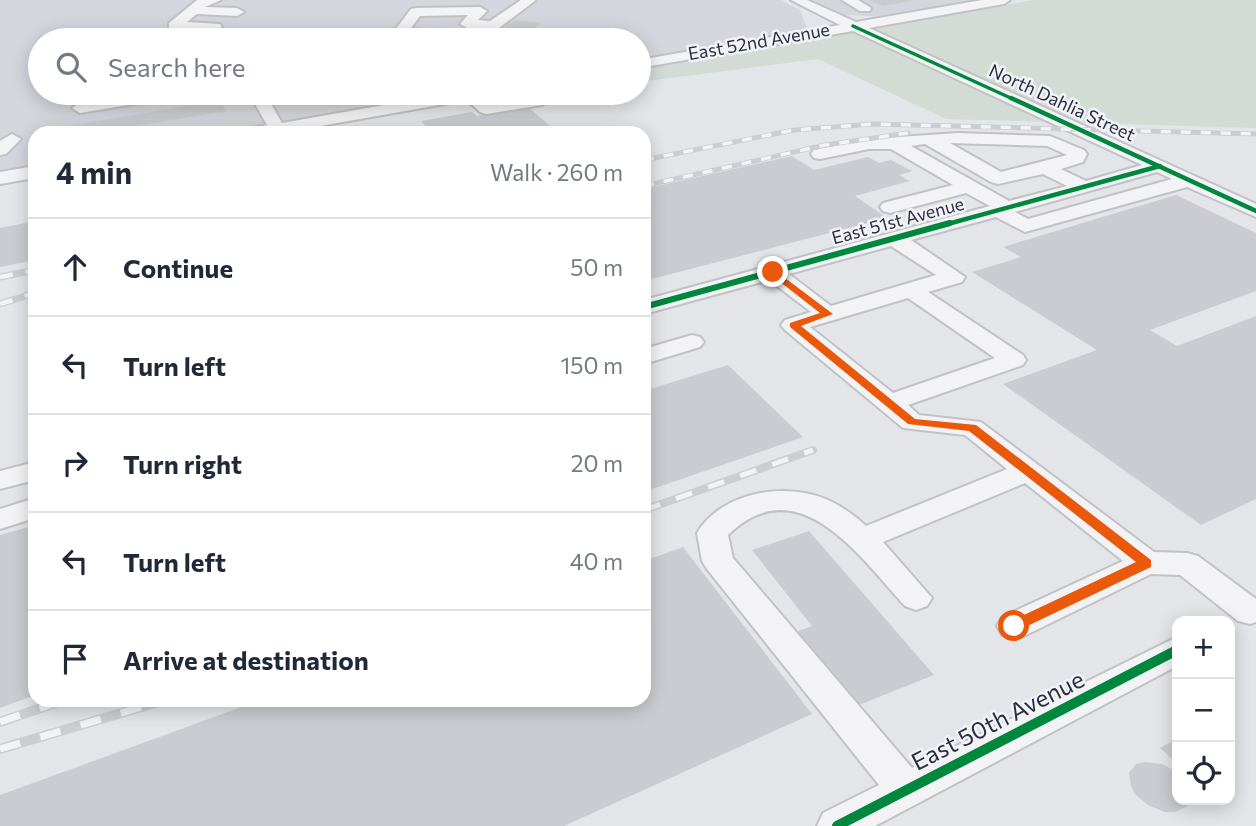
<!DOCTYPE html>
<meta charset="utf-8">
<style>
:root{--surface:#fff;--page:#f6f6f7;--text:#1f2937;--muted:#747a83;--line:#e0e1e3}
body{margin:0;font-family:Commissioner,sans-serif;background:var(--page);color:var(--text)}
.controls{position:absolute;right:21px;bottom:21px;display:grid;overflow:hidden;border-radius:14px;box-shadow:0 4px 18px #0003}
.controls button{width:63px;height:63px;display:grid;place-items:center;padding:0;border:0;border-bottom:2px solid var(--line);background:var(--surface);color:var(--text);font:35px sans-serif}
.stop{position:absolute;width:21px;height:21px;margin:-16px;border:5px solid #ea580c;border-radius:50%;background:#fff}
.stop.end{background:#ea580c;border-color:#fff;box-shadow:0 2px 7px #0008}
.list{margin:0;padding:0;list-style:none}
h2{display:flex;justify-content:space-between;align-items:center;height:91px;margin:0;padding:0 28px;font-size:30px}
h2 small{font-size:23px;font-weight:400;color:var(--muted)}
.list li{display:grid;grid-template-columns:46px 1fr auto;gap:21px;align-items:center;box-sizing:border-box;height:98px;padding:0 28px;border-top:2px solid var(--line)}
.list b{display:block;font-size:26px;white-space:nowrap}
.list em{font-size:23px;font-style:normal;color:var(--muted)}
.icon{flex:none;width:38px;height:38px;fill:none;stroke:currentColor;stroke-width:2;stroke-linecap:round;stroke-linejoin:round}
.map{position:relative;flex:none;width:1256px;height:826px;overflow:hidden}
.search{position:absolute;background:var(--surface);box-shadow:0 4px 18px #0003;left:28px;top:28px;width:623px;height:77px;display:flex;align-items:center;gap:18px;box-sizing:border-box;padding:0 24px;border-radius:38px;color:var(--muted);font-size:26px}
.panel{position:absolute;background:var(--surface);box-shadow:0 4px 18px #0003;left:28px;top:126px;width:623px;height:581px;border-radius:21px}
.map>svg:first-child{display:block}
</style>
<div class="map">
<svg width="1256" height="826" viewBox="0 0 1256 826">
<rect width="100%" height="100%" fill="#e4e5e9"/>
<g fill="#d5d6dd">
<path d="M0,0H780L800,10L808,31L639,61V40H40V93H458L228,133H35V167L0,173Z"/>
<path d="M812,0H988L888,17L845,15Z"/>
</g>
<path fill="#d3dbd5" d="M1033,0H1256V128L946,119L818,59L639,82V68Z"/>
<g fill="#cbccd1">
<path d="M868,0H912V1L883,6Z"/>
<path d="M516,20L542,23L525,34L499,31Z"/>
<path d="M274,35L375,38V40H268Z"/>
<path d="M220,100L226,111L93,133H35V143L32,133H28Z"/>
<path d="M528,107L556,131L432,133L421,121L472,112L477,116Z"/>
<path d="M792,156L814,170L868,157L879,163L891,160L912,171L899,175L910,181L855,196L887,218L644,281V189Z"/>
<path d="M1176,195L1256,233V291L1150,330L1177,346L1256,316V499L1201,525L1003,384L1097,350L972,272L1021,257L1003,247Z"/>
<path d="M35,221V260L0,267V228Z"/>
<path d="M728,365L803,437L644,492V391Z"/>
<path d="M35,525V695L0,708V535Z"/>
<path d="M809,531L934,675L854,707L796,632L812,626L752,550Z"/>
<path d="M683,547L812,714L564,826H0V795L261,700H644V561Z"/>
<path d="M1177,739V764L1160,748Z"/>
<path d="M1146,762L1162,764L1177,772V800H1191L1186,807L1175,812H1165L1148,805L1135,794L1131,786L1129,773L1136,764Z"/>
</g>
<g fill="none" stroke-linecap="round" stroke-linejoin="round">
<defs>
<g id="minor">
<path d="M197,0H221L205,7L237,8L244,12L237,16L197,14L187,22L220,24L222,27L215,31L169,29V23Z"/>
<path d="M521,0H536L499,28L481,37L474,33L479,28H467L460,24L468,15L420,16L411,28L455,37L457,40H431L397,33L395,30L411,9L416,8L480,7L487,11L478,20L490,21Z"/>
<path d="M791,0H807L856,22L982,0H1010L1004,4L869,28L1256,204V217L1187,187L1025,232L996,217L911,240L965,277L962,282L928,292L1023,355L1026,360L1023,365L908,405L919,415L981,422L1154,552L1187,553L1198,556L1256,599V622L1250,624L1238,621L1180,575L1151,574L1026,635L1014,639L1002,635L997,626L1002,617L1123,561L1025,483L883,542L932,598L927,606L916,610L905,606C860,557 798,466 728,535L733,558L912,768L1177,637V666L875,826H817L823,813L879,785L707,569L702,561L697,533C722,491 788,481 830,501C843,507 855,516 866,526L1007,469L965,435L903,428L785,330L781,325L785,320L811,312L769,280L644,314V300L990,206L966,193L890,213L883,211L880,207L883,203L953,185L891,149H869L820,159L814,158L811,154L814,150L869,139L958,133L1050,136L1084,150L1087,154L1083,162L1061,169L1086,181L1142,165L853,31L639,68V60L840,25ZM950,143L1047,146L1067,155L1001,172ZM925,144L991,182L998,184L1043,174L1067,186L1009,201L911,146ZM1157,172L1172,179L1028,219L1015,212ZM891,246L936,275L831,306L789,274ZM908,298L995,358L893,393L810,327Z"/>
<path d="M842,0H858L871,8L870,11H860Z"/>
<path d="M143,93H178L170,98L80,113L72,108L80,103Z"/>
<path d="M249,93H265L282,123L452,93H485L482,97L490,104L542,95L550,100L542,105L486,114L480,112L467,100L281,133H243L246,129L267,125Z"/>
<path d="M12,134L21,139L6,154L0,155V141Z"/>
<path d="M35,166V178L0,184V172Z"/>
<path d="M692,335L700,337L704,342L700,347L644,364V349Z"/>
<path d="M35,462V480L0,489V471Z"/>
<path d="M35,498V518L0,529V509Z"/>
</g>
</defs>
<use href="#minor" stroke="#c1c2c5" stroke-width="4"/>
<use href="#minor" fill="#f3f3f5" fill-rule="evenodd"/>
<defs>
<g id="rail-far3">
<path d="M644,160L794,130L873,124L1256,134"/>
<path d="M644,186L825,145L908,133"/>
</g>
<g id="rail-far2">
<path d="M0,277L35,270"/>
<path d="M0,304L35,293"/>
</g>
<path id="rail-far1" d="M644,510L813,450"/>
<g id="rail">
<path d="M0,722L64,700"/>
<path d="M0,749L165,700"/>
</g>
</defs>
<use href="#rail-far3" stroke="#cccdd0" stroke-width="5"/>
<use href="#rail-far2" stroke="#cccdd0" stroke-width="7"/>
<use href="#rail-far1" stroke="#cccdd0" stroke-width="8"/>
<use href="#rail" stroke="#cccdd0" stroke-width="10"/>
<use href="#rail-far3" stroke="#f2f3f7" stroke-width="3.5" stroke-dasharray="10" stroke-linecap="butt"/>
<use href="#rail-far2" stroke="#f2f3f7" stroke-width="4.5" stroke-dasharray="13" stroke-linecap="butt"/>
<use href="#rail-far1" stroke="#f2f3f7" stroke-width="5" stroke-dasharray="17" stroke-linecap="butt"/>
<use href="#rail" stroke="#f2f3f7" stroke-width="7" stroke-dasharray="21" stroke-linecap="butt"/>
<defs>
<path id="cycleway-far3" d="M853,26L1015,100"/>
<g id="cycleway-far2">
<path d="M1011,98L1256,211"/>
<path d="M944,225L1160,166"/>
</g>
<path id="cycleway-far1" d="M644,307L950,223"/>
<path id="cycleway" d="M837,826L1177,650"/>
</defs>
<use href="#cycleway-far3" stroke="#f2f3f7" stroke-width="6"/>
<use href="#cycleway-far2" stroke="#f2f3f7" stroke-width="7"/>
<use href="#cycleway-far1" stroke="#f2f3f7" stroke-width="10"/>
<use href="#cycleway" stroke="#f2f3f7" stroke-width="14"/>
<use href="#cycleway-far3" stroke="#00873e" stroke-width="3.5"/>
<use href="#cycleway-far2" stroke="#00873e" stroke-width="4.5"/>
<use href="#cycleway-far1" stroke="#00873e" stroke-width="6"/>
<use href="#cycleway" stroke="#00873e" stroke-width="10"/>
</g>
<path fill="#ea580c" d="M773,269L833,314L801,326L915,419L976,425L1151,560V567L1019,630H1009L1007,626L1009,622L1136,562L969,431L908,424L790,327V323L820,313L770,274L768,272Z"/>
<g text-anchor="middle" stroke-width="5" stroke-linejoin="round" paint-order="stroke">
<g font-size="18" fill="#2c2e41" stroke="#f2f3f7">
<text transform="translate(759 42) rotate(-10)" y="6">East 52nd Avenue</text>
<text transform="translate(1062 103) rotate(25)" y="6">North Dahlia Street</text>
<text transform="translate(898 221) rotate(-15)" y="6">East 51st Avenue</text>
</g>
<g font-size="24" fill="#2c2e41" stroke="#f2f3f7">
<text transform="translate(998 721) rotate(-27)" y="8">East 50th Avenue</text>
</g>
</g>
</svg>
<div class="controls">
<button>+</button>
<button>−</button>
<button><svg class="icon" aria-label="locate" viewBox="0 0 24 24"><circle cx="12" cy="12" r="6"/><path d="M12 2v4M12 18v4M2 12h4M18 12h4"/></svg></button>
</div>
<div class="stop" style="left:1014px;top:626px"></div>
<div class="stop end" style="left:773px;top:272px"></div>
<div class="search"><svg class="icon" aria-label="search" viewBox="0 0 24 24"><circle cx="10" cy="10" r="6"/><path d="M15 15l6 6"/></svg>Search here</div>
<section class="panel">
<h2>4 min<small>Walk · 260 m</small></h2>
<ul class="list">
<li><svg class="icon" aria-label="ahead" viewBox="0 0 24 24"><path d="M12 20V5M6 11l6-6 6 6"/></svg><div><b>Continue</b></div><em>50 m</em></li>
<li><svg class="icon" aria-label="left" viewBox="0 0 24 24"><path d="M17 20v-9H6M10 6l-5 5 5 5"/></svg><div><b>Turn left</b></div><em>150 m</em></li>
<li><svg class="icon" aria-label="right" viewBox="0 0 24 24"><path d="M7 20v-9h11M14 6l5 5-5 5"/></svg><div><b>Turn right</b></div><em>20 m</em></li>
<li><svg class="icon" aria-label="left" viewBox="0 0 24 24"><path d="M17 20v-9H6M10 6l-5 5 5 5"/></svg><div><b>Turn left</b></div><em>40 m</em></li>
<li><svg class="icon" aria-label="arrive" viewBox="0 0 24 24"><path d="M6 21V4h12l-3 4 3 4H6"/></svg><div><b>Arrive at destination</b></div></li>
</ul>
</section>
</div>
